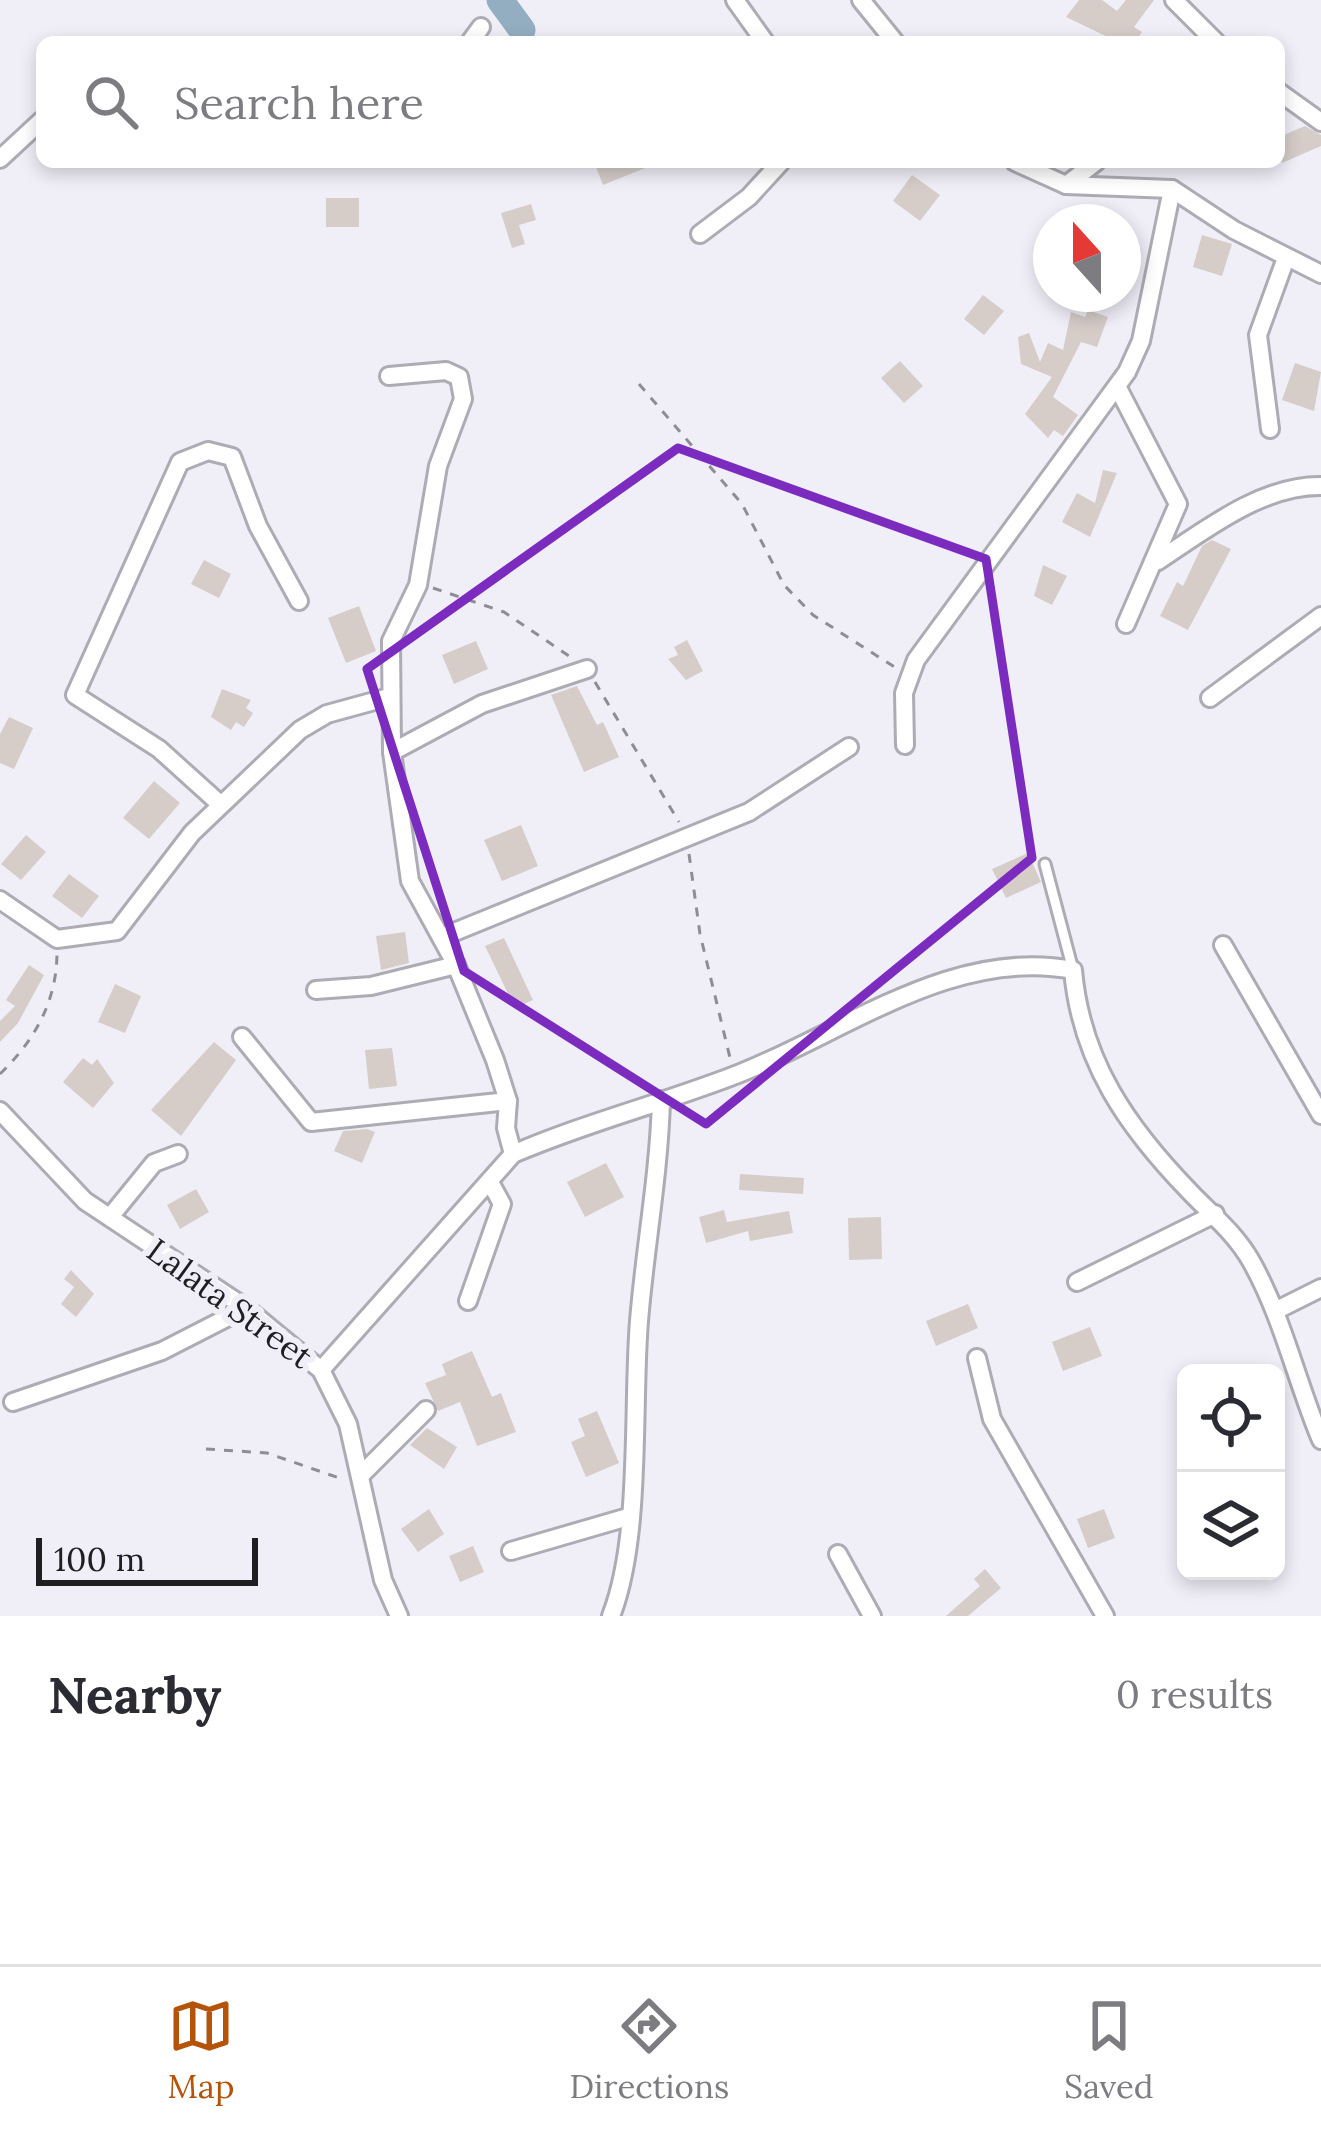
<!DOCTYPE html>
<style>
:root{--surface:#fff;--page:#f2f2f3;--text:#2b2b33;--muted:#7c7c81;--line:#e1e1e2;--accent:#b45309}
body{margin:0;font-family:Lora,serif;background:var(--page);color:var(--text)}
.controls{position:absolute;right:36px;bottom:36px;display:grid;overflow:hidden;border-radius:18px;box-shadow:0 6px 18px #0003}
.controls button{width:108px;height:108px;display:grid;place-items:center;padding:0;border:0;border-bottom:3px solid var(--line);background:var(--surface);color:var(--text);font:60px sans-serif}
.compass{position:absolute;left:1033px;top:204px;width:108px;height:108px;border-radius:50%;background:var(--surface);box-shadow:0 6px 18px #0003;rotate:339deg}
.scale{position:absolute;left:36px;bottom:30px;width:222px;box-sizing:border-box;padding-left:12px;border:6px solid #1f1f22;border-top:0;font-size:33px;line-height:42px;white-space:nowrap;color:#1f1f22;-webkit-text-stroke:9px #f0eff8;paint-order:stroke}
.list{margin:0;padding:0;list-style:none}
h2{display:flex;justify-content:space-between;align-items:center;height:156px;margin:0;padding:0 48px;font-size:51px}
h2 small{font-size:39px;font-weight:400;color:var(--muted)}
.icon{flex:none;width:66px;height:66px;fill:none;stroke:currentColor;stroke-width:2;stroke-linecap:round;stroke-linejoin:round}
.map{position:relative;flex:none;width:1321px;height:1616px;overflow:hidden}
.search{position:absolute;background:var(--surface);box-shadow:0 6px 18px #0003;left:36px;right:36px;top:36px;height:132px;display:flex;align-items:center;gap:30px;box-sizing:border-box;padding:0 42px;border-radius:18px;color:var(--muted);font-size:45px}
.sheet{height:348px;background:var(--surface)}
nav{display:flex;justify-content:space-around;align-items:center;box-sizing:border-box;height:168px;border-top:3px solid var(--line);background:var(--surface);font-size:33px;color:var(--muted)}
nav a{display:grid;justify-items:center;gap:6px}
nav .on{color:var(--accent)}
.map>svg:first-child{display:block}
</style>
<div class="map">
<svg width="1321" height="1616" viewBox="0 0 1321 1616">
<rect width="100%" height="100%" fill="#f0eff8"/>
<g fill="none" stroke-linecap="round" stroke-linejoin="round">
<path stroke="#93aec1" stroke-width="27" d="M500,0L522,30"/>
</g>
<g fill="#d6cdc9">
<path d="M1079,0H1102L1117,11L1126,0H1154L1134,27L1142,32L1135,42H1118L1066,17Z"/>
<path d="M1305,126L1321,135V146L1282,163L1279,137Z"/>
<path d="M594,162H660L603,185Z"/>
<path d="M912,175L940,195L920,221L893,201Z"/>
<rect x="326" y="198" width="33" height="29"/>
<path d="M531,204L536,220L519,225L525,244L512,248L501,213Z"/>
<path d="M1202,235L1232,244L1222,276L1193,267Z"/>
<path d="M983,295L1004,311L984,335L964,319Z"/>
<path d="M1088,310L1108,317L1097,347L1081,342L1053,397L1078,415L1063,436L1054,430L1048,438L1025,414L1052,377L1021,364L1018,337L1029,333L1040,362L1048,343L1063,350L1071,312L1085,317Z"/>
<path d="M900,361L923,386L904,403L881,378Z"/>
<path d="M1295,363L1321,372L1314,411L1282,400Z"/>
<path d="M1103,470L1117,473L1090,537L1062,522L1077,493L1095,503Z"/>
<path d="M1212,540L1231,549L1188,630L1160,616L1177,582L1183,586L1202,546Z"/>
<path d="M204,560L231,574L219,598L191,584Z"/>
<path d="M1043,565L1067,576L1052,605L1034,596Z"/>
<path d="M359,606L376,651L346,663L328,618Z"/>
<path d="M687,640L703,671L686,680L668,659L678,655L674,647Z"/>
<path d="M476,641L488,669L454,684L442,655Z"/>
<path d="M577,686L597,725L603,722L619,757L584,772L551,695Z"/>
<path d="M222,689L251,700L246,708L253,713L244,727L236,722L231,730L211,717Z"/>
<path d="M9,717L33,728L14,769L0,763V734Z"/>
<path d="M154,781L180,803L149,839L123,818Z"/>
<path d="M521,825L538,866L502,881L484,840Z"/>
<path d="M26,835L46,852L21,880L1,864Z"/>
<path d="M1028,853L1041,882L1006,898L992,869Z"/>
<path d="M69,874L99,896L82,918L52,896Z"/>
<path d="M405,932L409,963L381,970L376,936Z"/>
<path d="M504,938L533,1000L515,1008L485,946Z"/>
<path d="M29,965L44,975L18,1023L0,1042V1021L15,1006L6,1000Z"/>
<path d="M115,984L141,996L125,1033L98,1022Z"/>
<path d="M214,1042L236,1060L181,1136L151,1110Z"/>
<path d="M392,1048L397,1086L369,1089L365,1050Z"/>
<path d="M83,1058L92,1065L97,1059L114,1083L93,1108L63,1082Z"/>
<path d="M367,1129L375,1132L362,1163L334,1151L343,1131Z"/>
<path d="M606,1163L624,1197L585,1217L567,1182Z"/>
<path d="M740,1174L804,1178L803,1194L739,1190Z"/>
<path d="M196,1189L209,1212L180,1229L167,1205Z"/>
<path d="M724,1210L727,1222L789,1211L793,1233L750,1241L748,1231L706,1243L699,1217Z"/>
<path d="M881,1217L882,1259L849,1260L848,1218Z"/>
<path d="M71,1270L94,1294L76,1317L61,1304L74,1287L64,1279Z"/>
<path d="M968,1304L978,1328L936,1346L926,1321Z"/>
<path d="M1090,1327L1102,1356L1063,1371L1052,1342Z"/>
<path d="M472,1351L492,1397L501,1393L516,1432L477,1446L460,1402L438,1411L425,1383L446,1375L442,1364Z"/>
<path d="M597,1411L619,1463L586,1477L571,1442L585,1436L578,1419Z"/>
<path d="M427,1428L457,1447L444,1469L410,1445Z"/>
<path d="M429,1509L444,1534L418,1552L401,1529Z"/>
<path d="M1104,1509L1115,1538L1088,1548L1077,1519Z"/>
<path d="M473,1546L484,1572L460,1582L449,1556Z"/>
<path d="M985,1569L1001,1588L968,1616H946L980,1586L974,1579Z"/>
</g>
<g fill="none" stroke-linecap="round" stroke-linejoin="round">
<defs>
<path id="lane" d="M1045,864L1073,970"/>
<g id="street">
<path d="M735,0L765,42"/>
<path d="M861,0L895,42"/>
<path d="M1174,0L1216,42"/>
<path d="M470,42L481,27"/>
<path d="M1279,92L1321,122"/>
<path d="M0,159L42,120"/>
<path d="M1015,162L1066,185L1172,189L1234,230L1321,274"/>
<path d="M1066,185L1096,162"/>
<path d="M700,234L749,197L781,162"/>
<path d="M1119,390L1178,504L1126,624"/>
<path d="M1270,429L1258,335L1286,258"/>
<path d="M1158,561C1205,530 1262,485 1321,486"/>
<path d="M1210,698L1321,616"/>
<path d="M905,745L904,693L916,660L1127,372L1141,341L1172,189"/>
<path d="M392,752L482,704L587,669"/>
<path d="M220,804L159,749L75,695L180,462L208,451L232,457L258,526L299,601"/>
<path d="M0,900L57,939L117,931L192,833L300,730L327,714L389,697"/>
<path d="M442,937L749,812L849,747"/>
<path d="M1223,945L1321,1115"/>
<path d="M316,990L371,986L456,965"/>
<path d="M242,1037L311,1122L508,1101"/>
<path d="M0,1111L85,1201L246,1308L321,1370L348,1424L383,1580L399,1616"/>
<path d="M513,1154C587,1122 664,1103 738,1074C845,1032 953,947 1073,970C1081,1062 1128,1128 1190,1192C1212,1215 1235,1233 1251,1261C1283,1318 1296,1380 1321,1440"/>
<path d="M110,1217L154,1163L178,1154"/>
<path d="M1077,1282L1215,1214"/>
<path d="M468,1301L502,1204L491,1184"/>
<path d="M1277,1310L1321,1288"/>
<path d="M977,1358L992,1419L1105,1616"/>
<path d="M321,1370L513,1154L506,1128L508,1101L495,1060L456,965L410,881L392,752L391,641L418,585L438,466L463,399L459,377L446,371L389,376"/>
<path d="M13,1402L162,1351L246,1308"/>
<path d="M362,1474L426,1410"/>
<path d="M511,1551L628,1517"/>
<path d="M838,1554L872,1616"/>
<path d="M611,1616C642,1537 632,1407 639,1321C645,1247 659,1175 661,1100"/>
</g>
</defs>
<use href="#lane" stroke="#adacb4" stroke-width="15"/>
<use href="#street" stroke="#adacb4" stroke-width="22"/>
<g stroke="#8d8d93" stroke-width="3" stroke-dasharray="9 9" stroke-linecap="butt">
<path d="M639,384L742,504L784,585L813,615L896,668"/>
<path d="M433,588L504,612L572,658"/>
<path d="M595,682L679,822"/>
<path d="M689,854L700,934L731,1062"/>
<path d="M0,1074C35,1040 57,1001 57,952"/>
<path d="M206,1449L267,1453L345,1480"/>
</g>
<use href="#lane" stroke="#fff" stroke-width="9"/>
<use href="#street" stroke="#fff" stroke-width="16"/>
</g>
<path fill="none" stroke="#7b2cbf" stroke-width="9" stroke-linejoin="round" d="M678,448L986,559L1032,858L706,1124L464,971L367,669Z"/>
<g text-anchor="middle" stroke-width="12" stroke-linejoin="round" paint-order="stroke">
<g font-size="33" fill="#1f1f22" stroke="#f0eff8">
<text transform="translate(230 1303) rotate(36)" y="12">Lalata Street</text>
</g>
</g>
</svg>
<div class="controls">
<button><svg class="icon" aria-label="locate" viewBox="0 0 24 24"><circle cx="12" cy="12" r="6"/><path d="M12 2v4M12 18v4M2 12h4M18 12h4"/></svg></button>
<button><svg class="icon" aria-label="layers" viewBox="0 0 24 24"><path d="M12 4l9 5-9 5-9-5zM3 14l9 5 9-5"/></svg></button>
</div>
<svg class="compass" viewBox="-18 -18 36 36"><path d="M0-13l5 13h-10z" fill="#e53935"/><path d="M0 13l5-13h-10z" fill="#7c7c81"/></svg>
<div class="scale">100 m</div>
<div class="search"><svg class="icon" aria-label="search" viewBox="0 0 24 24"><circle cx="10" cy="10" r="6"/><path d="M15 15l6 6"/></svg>Search here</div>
</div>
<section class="sheet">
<h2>Nearby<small>0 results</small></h2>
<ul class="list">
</ul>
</section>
<nav>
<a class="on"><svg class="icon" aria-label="map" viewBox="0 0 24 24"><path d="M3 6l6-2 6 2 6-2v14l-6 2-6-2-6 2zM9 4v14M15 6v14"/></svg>Map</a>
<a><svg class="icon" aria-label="directions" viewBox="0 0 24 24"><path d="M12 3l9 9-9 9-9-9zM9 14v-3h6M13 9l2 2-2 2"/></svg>Directions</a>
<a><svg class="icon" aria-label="saved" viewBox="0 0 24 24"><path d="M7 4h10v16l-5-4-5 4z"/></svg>Saved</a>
</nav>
